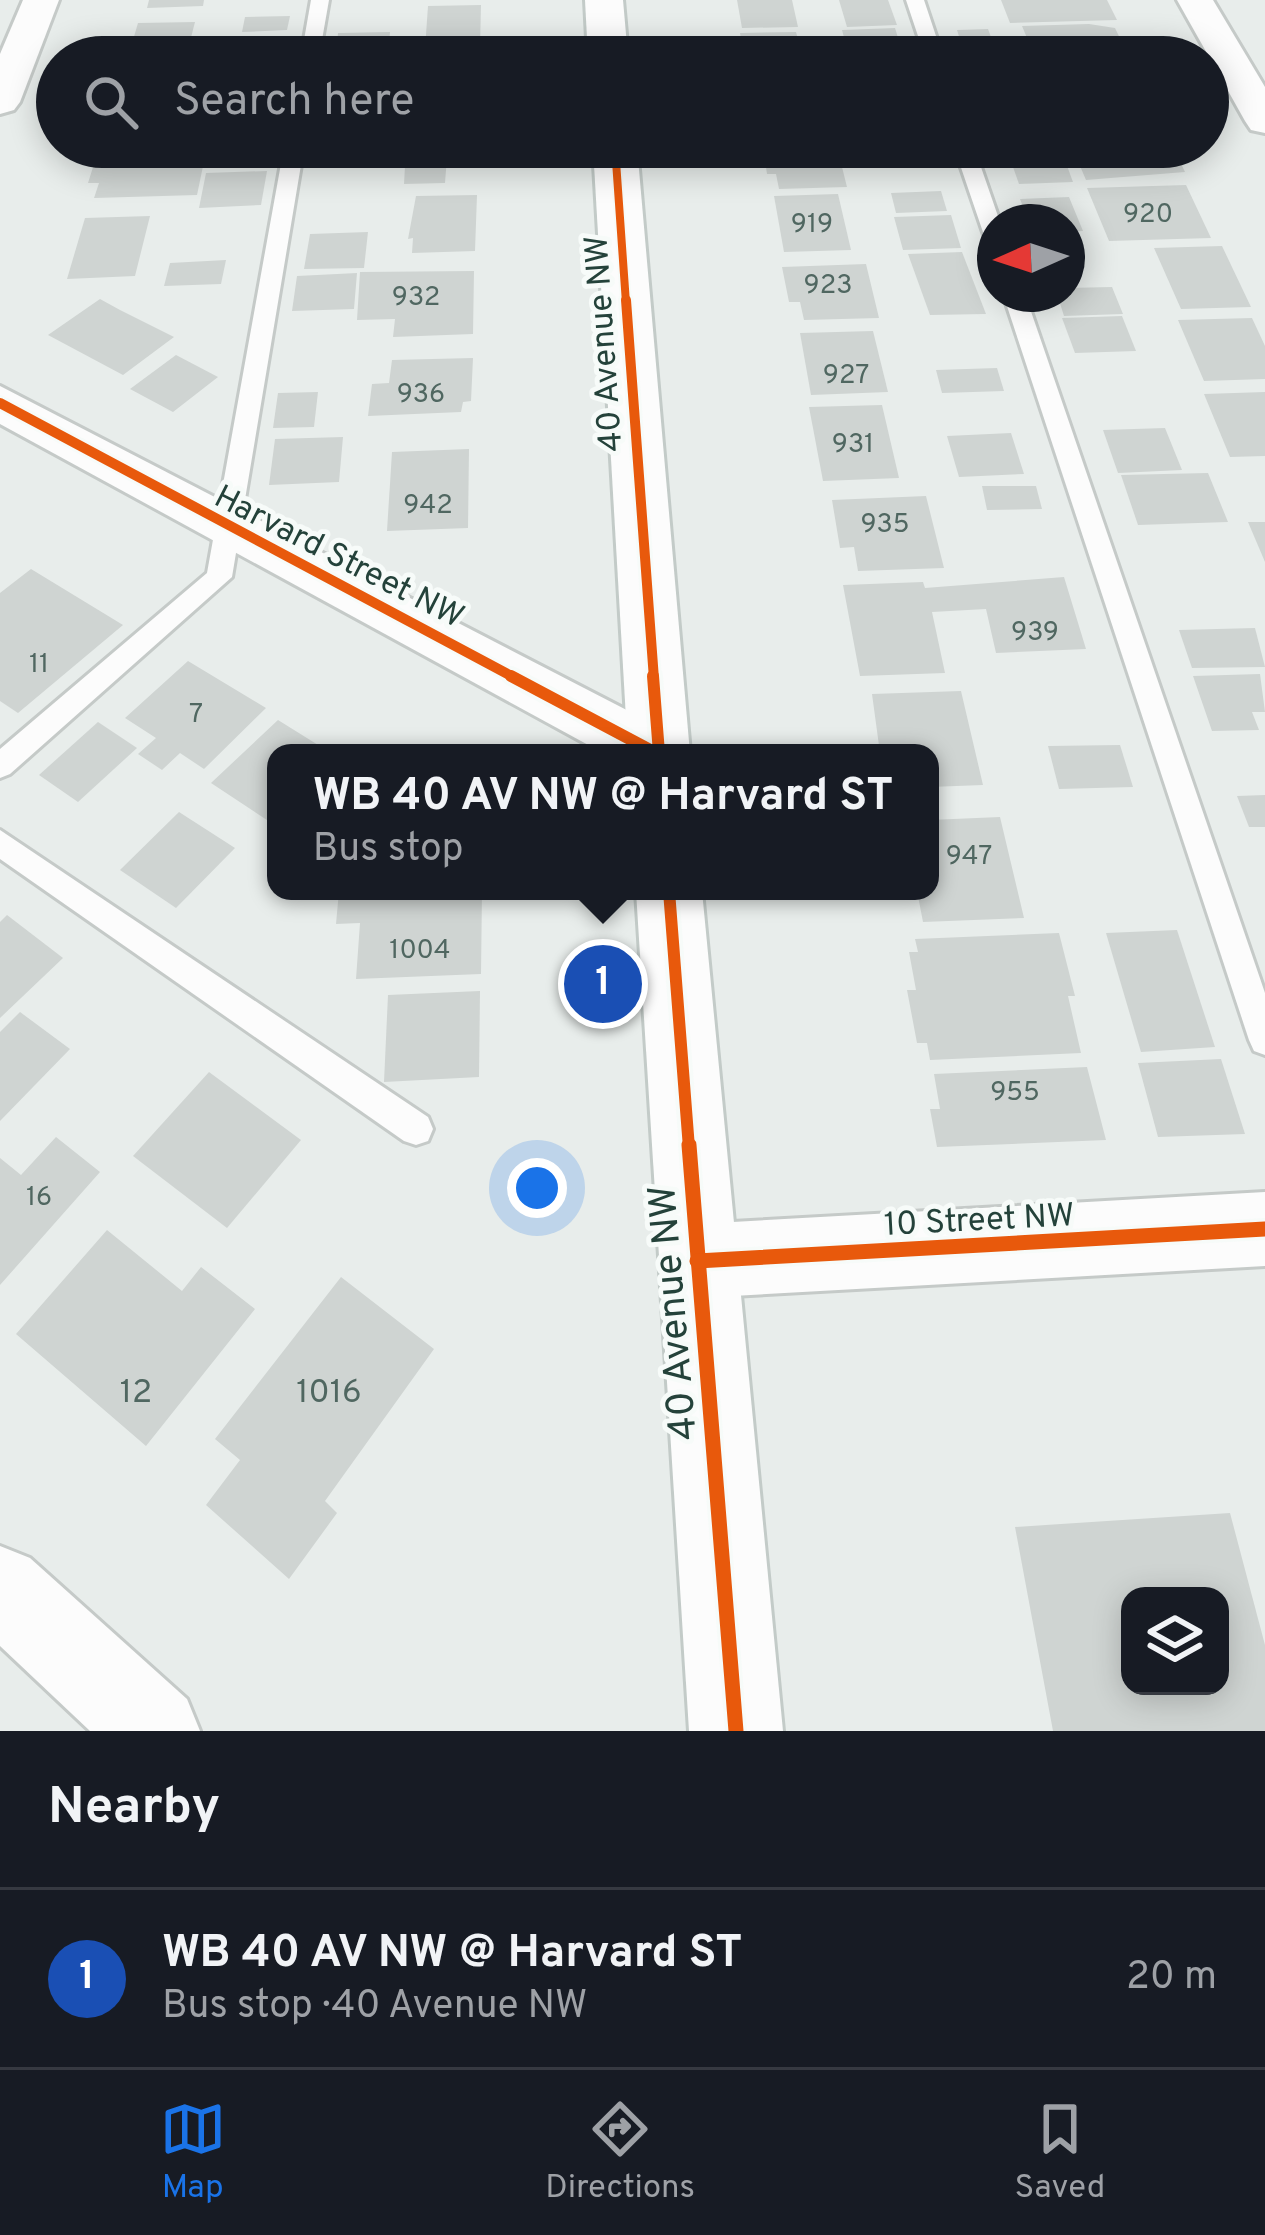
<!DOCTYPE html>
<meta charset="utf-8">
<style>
:root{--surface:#171b24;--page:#242831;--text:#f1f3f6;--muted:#9ea1a6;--line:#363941;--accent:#1a73e8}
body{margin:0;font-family:Overpass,sans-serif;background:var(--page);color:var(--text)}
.controls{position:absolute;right:36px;bottom:36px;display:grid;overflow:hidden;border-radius:24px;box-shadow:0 6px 30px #0003}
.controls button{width:108px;height:108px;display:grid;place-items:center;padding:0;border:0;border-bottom:3px solid var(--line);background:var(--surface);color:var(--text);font:60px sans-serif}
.compass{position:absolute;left:977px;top:204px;width:108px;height:108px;border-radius:50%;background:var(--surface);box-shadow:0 6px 30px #0003;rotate:267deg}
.you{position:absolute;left:537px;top:1188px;width:42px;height:42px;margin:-30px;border:9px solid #fff;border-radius:50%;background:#1a73e8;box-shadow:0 0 0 18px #1a73e833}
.badge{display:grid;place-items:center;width:78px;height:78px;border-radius:50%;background:var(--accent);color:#fff;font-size:39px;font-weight:700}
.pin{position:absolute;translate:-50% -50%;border:6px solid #fff;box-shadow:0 3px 12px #0006}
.popup{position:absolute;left:267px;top:744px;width:672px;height:156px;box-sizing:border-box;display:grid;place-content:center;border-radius:24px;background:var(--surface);filter:drop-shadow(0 3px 9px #0005);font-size:39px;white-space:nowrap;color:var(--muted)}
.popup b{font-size:45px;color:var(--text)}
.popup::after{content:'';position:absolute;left:50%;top:100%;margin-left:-24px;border:24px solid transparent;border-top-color:var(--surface)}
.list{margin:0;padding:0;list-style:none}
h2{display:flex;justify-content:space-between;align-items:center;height:156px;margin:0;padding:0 48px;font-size:51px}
h2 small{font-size:39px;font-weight:400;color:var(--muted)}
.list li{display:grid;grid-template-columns:78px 1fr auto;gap:36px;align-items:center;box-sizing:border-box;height:180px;padding:0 48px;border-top:3px solid var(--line)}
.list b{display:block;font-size:45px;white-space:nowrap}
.list p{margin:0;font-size:39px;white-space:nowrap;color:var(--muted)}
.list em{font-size:39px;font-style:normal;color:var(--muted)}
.icon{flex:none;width:66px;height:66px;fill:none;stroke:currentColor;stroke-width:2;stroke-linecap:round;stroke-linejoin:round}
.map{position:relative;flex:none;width:1265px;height:1731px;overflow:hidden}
.search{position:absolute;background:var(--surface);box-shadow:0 6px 30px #0003;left:36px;right:36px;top:36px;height:132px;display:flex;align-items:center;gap:30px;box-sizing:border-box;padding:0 42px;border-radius:66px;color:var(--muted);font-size:45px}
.sheet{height:336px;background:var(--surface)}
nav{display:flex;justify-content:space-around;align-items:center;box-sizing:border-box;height:168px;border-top:3px solid var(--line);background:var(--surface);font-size:33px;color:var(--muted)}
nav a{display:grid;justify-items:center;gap:6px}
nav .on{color:var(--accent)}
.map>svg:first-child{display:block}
</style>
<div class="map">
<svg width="1265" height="1731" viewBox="0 0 1265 1731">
<rect width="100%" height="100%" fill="#e8edeb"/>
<g fill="#cfd4d2" fill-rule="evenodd">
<path d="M149,0H204L203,6L147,8Z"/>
<path d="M737,0H792L798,27L742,28Z"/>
<path d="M839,0H888L897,25L847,27Z"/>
<path d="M1001,0H1107L1117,20L1010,23Z"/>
<path d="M481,5L480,47L425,49L428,6Z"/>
<path d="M290,16L287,30L242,32L245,17Z"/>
<path d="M195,22L186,57H128L138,23Z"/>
<path d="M1089,24L1115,28L1129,57H1035L1022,26Z"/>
<path d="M895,28L903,54L849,56L842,30Z"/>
<path d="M988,29L995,48L963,49L957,30Z"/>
<path d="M390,32L388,57H336L338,33Z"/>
<path d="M796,32L803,57H744L740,33Z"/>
<path d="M207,147L197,195L94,198L99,183H88L94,164H104L109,150Z"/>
<path d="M390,147H477V156L447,157L445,183L404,184L405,166H389Z"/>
<path d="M763,147H837L847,187L779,189L776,174H767Z"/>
<path d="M1006,147H1060L1073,182L1019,184Z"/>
<path d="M1072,147H1173L1185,172L1086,180Z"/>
<path d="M267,171L261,205L199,208L206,173Z"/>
<path d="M1186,185L1211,238L1109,241L1087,188Z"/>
<path d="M941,191L947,211L896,213L891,193Z"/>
<path d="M838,194L851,250L784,252L774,196Z"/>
<path d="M477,195L475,251L412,253L413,238L408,239L416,196Z"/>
<path d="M1069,197L1083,231L1067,232V222H1029L1020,199Z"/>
<path d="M951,215L961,248L903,250L894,217Z"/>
<path d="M150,216L135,276L67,279L85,218Z"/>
<path d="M368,232L364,268L304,269L310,234Z"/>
<path d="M1222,246L1251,307L1181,309L1154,248Z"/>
<path d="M962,252L986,314L930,315L908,254Z"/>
<path d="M226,260L221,284L164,286L170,263Z"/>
<path d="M866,264L879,318L804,320L800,302H789L782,267Z"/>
<path d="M474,271L473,334L393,337L395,319L357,320L360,272Z"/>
<path d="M357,273L354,309L292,311L297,276Z"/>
<path d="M1112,287L1123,314L1064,316L1057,294H1067V288Z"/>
<path d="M100,299L120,310L174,337L123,375L48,335Z"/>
<path d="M1122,316L1136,351L1075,353L1062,318Z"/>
<path d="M1252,318L1265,346V379L1204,381L1178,320Z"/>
<path d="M873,331L888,392L811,395L800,333Z"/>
<path d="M176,355L218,377L173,412L130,389Z"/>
<path d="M473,358L471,401L463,402L461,412L368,416L372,384L389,383L392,360Z"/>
<path d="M997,368L1004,391L942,393L936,370Z"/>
<path d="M318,392L314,427L273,428L278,393Z"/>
<path d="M1265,392V456L1230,457L1204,394Z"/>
<path d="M882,405L899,478L823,481L809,407Z"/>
<path d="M1165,428L1182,470L1118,473L1103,430Z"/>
<path d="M1011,433L1024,474L959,477L947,436Z"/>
<path d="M343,437L339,482L269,485L275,439Z"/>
<path d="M469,449L468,528L387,531L392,452Z"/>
<path d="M1208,473L1228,522L1138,525L1121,475Z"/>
<path d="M982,486H1036L1042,509L987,510Z"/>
<path d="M926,496L944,568L858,571L854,547L840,548L832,500Z"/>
<path d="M1248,522H1265V562Z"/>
<path d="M31,569L123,625L18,713L0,701V593Z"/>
<path d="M1064,577L1086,649L996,653L986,609L932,612L945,673L860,676L843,585L923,582L925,588Z"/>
<path d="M1255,628L1265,667L1192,668L1179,630Z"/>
<path d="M188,661L266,708L204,769L180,753L162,770L138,754L156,738L125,718Z"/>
<path d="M1260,674L1265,712H1252L1259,730L1212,731L1193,676Z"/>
<path d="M961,691L983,785L930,787V753H880L872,694Z"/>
<path d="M278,720L331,753H276V826L211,783Z"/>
<path d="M98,722L137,748L78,802L39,775Z"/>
<path d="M1120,745L1133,787L1059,789L1048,746Z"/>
<path d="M1265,795V827H1249L1237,796Z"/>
<path d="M179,812L235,848L176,908L120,870Z"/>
<path d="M1000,817L1024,918L923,922L917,891H930V820Z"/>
<path d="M339,891H482L481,974L356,979L360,923L336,924Z"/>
<path d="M7,915L63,958L0,1018V922Z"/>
<path d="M1177,930L1215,1047L1141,1052L1106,933Z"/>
<path d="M1059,933L1075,996H1068L1081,1053L930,1060L927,1043H917L907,990H916L909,952H918L915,939Z"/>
<path d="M480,991L479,1077L384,1082L388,995Z"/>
<path d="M20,1012L70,1049L0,1121V1032Z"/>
<path d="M1221,1059L1245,1134L1158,1137L1138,1063Z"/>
<path d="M1087,1067L1106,1140L937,1147L930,1109H940L934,1074Z"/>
<path d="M209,1072L301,1140L227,1228L133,1156Z"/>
<path d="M56,1137L100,1172L0,1285V1158L21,1175Z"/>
<path d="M107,1230L182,1291L201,1267L255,1309L146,1446L16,1334Z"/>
<path d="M341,1277L434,1349L325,1501L337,1513L289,1579L206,1505L240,1460L215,1439Z"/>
<path d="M1230,1513L1265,1645V1731H1053L1015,1527ZM1130,1596H1220V1686H1130Z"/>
</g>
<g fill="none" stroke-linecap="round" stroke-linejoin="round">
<defs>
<g id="lane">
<path d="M311,0H329L319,57H301Z"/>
<path d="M906,0H924L943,57H925Z"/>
<path d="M284,147H304L232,577L10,774L0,778V749L207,573Z"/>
<path d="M954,147H974L1000,222H995V244L985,238Z"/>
<path d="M1003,294H1025L1265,993V1055L1254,1051L1249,1040Z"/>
<path d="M0,830L428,1117L433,1129L428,1141L416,1145L404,1141L0,859Z"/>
</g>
<g id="street">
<path d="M23,0H59L20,102L14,110L0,114V54Z"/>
<path d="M1177,0H1213L1265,87V133L1251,130L1245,121Z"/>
<path d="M0,386L677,736L686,753H603L0,424Z"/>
<path d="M1265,1192V1266L697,1298L670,1288L660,1261L670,1234L697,1224Z"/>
<path d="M0,1546L30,1558L187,1699L200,1731H90L0,1646Z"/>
</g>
<g id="secondary">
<path d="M585,0H623L628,57H588Z"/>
<path d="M593,147H637L690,753H628Z"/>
<path d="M636,891H702L783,1731H689Z"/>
</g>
</defs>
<use href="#lane" stroke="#c5cac8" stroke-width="6"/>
<use href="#street" stroke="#c5cac8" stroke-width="6"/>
<use href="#secondary" stroke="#c3cbc8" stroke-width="6"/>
<use href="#lane" fill="#fcfcfc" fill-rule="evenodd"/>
<use href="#street" fill="#fcfcfc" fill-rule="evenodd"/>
<use href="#secondary" fill="#fcfcfc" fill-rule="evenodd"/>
<defs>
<path id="cycleway-far3" d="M615,147L626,303"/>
<g id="cycleway-far2">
<path d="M626,300L654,679"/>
<path d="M0,403L517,679"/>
</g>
<g id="cycleway-far1">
<path d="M511,676L656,753"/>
<path d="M653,676L659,753"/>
<path d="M669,891L689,1148"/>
</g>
<g id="cycleway">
<path d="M689,1145L736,1731"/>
<path d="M697,1261L1265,1229"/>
</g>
</defs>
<use href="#cycleway-far3" stroke="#f7fbf9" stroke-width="12"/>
<use href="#cycleway-far2" stroke="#f7fbf9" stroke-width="16"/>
<use href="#cycleway-far1" stroke="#f7fbf9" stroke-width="20"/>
<use href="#cycleway" stroke="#f7fbf9" stroke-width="22"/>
<use href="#cycleway-far3" stroke="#e8590c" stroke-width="8"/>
<use href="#cycleway-far2" stroke="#e8590c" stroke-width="10"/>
<use href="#cycleway-far1" stroke="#e8590c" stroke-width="12"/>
<use href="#cycleway" stroke="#e8590c" stroke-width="15"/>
</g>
<g text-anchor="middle" stroke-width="10" stroke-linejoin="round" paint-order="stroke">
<g font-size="27" fill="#506761">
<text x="1148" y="222">920</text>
<text x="812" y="232">919</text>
<text x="828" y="293">923</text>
<text x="416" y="305">932</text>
<text x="846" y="383">927</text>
<text x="421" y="402">936</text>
<text x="853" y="452">931</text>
<text x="428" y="513">942</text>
<text x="885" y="532">935</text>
<text x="1035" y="640">939</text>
<text x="39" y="672">11</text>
<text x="196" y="722">7</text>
<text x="969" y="864">947</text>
<text x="420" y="958">1004</text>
<text x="1015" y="1100">955</text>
<text x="39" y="1205">16</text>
</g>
<g font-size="33" fill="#24423a" stroke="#f7fbf9">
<text transform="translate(602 344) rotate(-94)" y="12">40 Avenue NW</text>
<text transform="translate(340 555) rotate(27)" y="12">Harvard Street NW</text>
<text transform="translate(979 1218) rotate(-3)" y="12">10 Street NW</text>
</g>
<g font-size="33" fill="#506761">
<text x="136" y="1402">12</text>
<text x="329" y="1402">1016</text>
</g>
<g font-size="39" fill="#24423a" stroke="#f7fbf9">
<text transform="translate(671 1313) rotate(-95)" y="14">40 Avenue NW</text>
</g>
</g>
</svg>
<div class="controls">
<button><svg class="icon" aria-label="layers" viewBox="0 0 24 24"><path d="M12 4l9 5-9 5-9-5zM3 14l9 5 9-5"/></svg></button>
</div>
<svg class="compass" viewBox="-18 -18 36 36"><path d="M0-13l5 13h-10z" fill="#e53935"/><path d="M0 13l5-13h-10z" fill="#9ea1a6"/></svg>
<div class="you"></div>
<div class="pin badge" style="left:603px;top:984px;background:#1a4fb4">1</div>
<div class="popup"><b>WB 40 AV NW @ Harvard ST</b>Bus stop</div>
<div class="search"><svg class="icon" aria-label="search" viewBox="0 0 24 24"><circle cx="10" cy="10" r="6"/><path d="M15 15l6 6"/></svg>Search here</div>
</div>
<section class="sheet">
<h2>Nearby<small></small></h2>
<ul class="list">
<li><span class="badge" style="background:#1a4fb4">1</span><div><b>WB 40 AV NW @ Harvard ST</b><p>Bus stop · 40 Avenue NW</p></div><em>20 m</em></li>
</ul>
</section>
<nav>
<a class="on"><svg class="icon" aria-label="map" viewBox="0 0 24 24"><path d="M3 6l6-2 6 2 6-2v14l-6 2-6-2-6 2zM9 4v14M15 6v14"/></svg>Map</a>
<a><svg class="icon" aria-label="directions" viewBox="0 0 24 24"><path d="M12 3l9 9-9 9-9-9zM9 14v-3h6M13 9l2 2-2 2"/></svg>Directions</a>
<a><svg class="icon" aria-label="saved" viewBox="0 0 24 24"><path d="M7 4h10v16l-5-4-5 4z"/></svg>Saved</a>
</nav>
